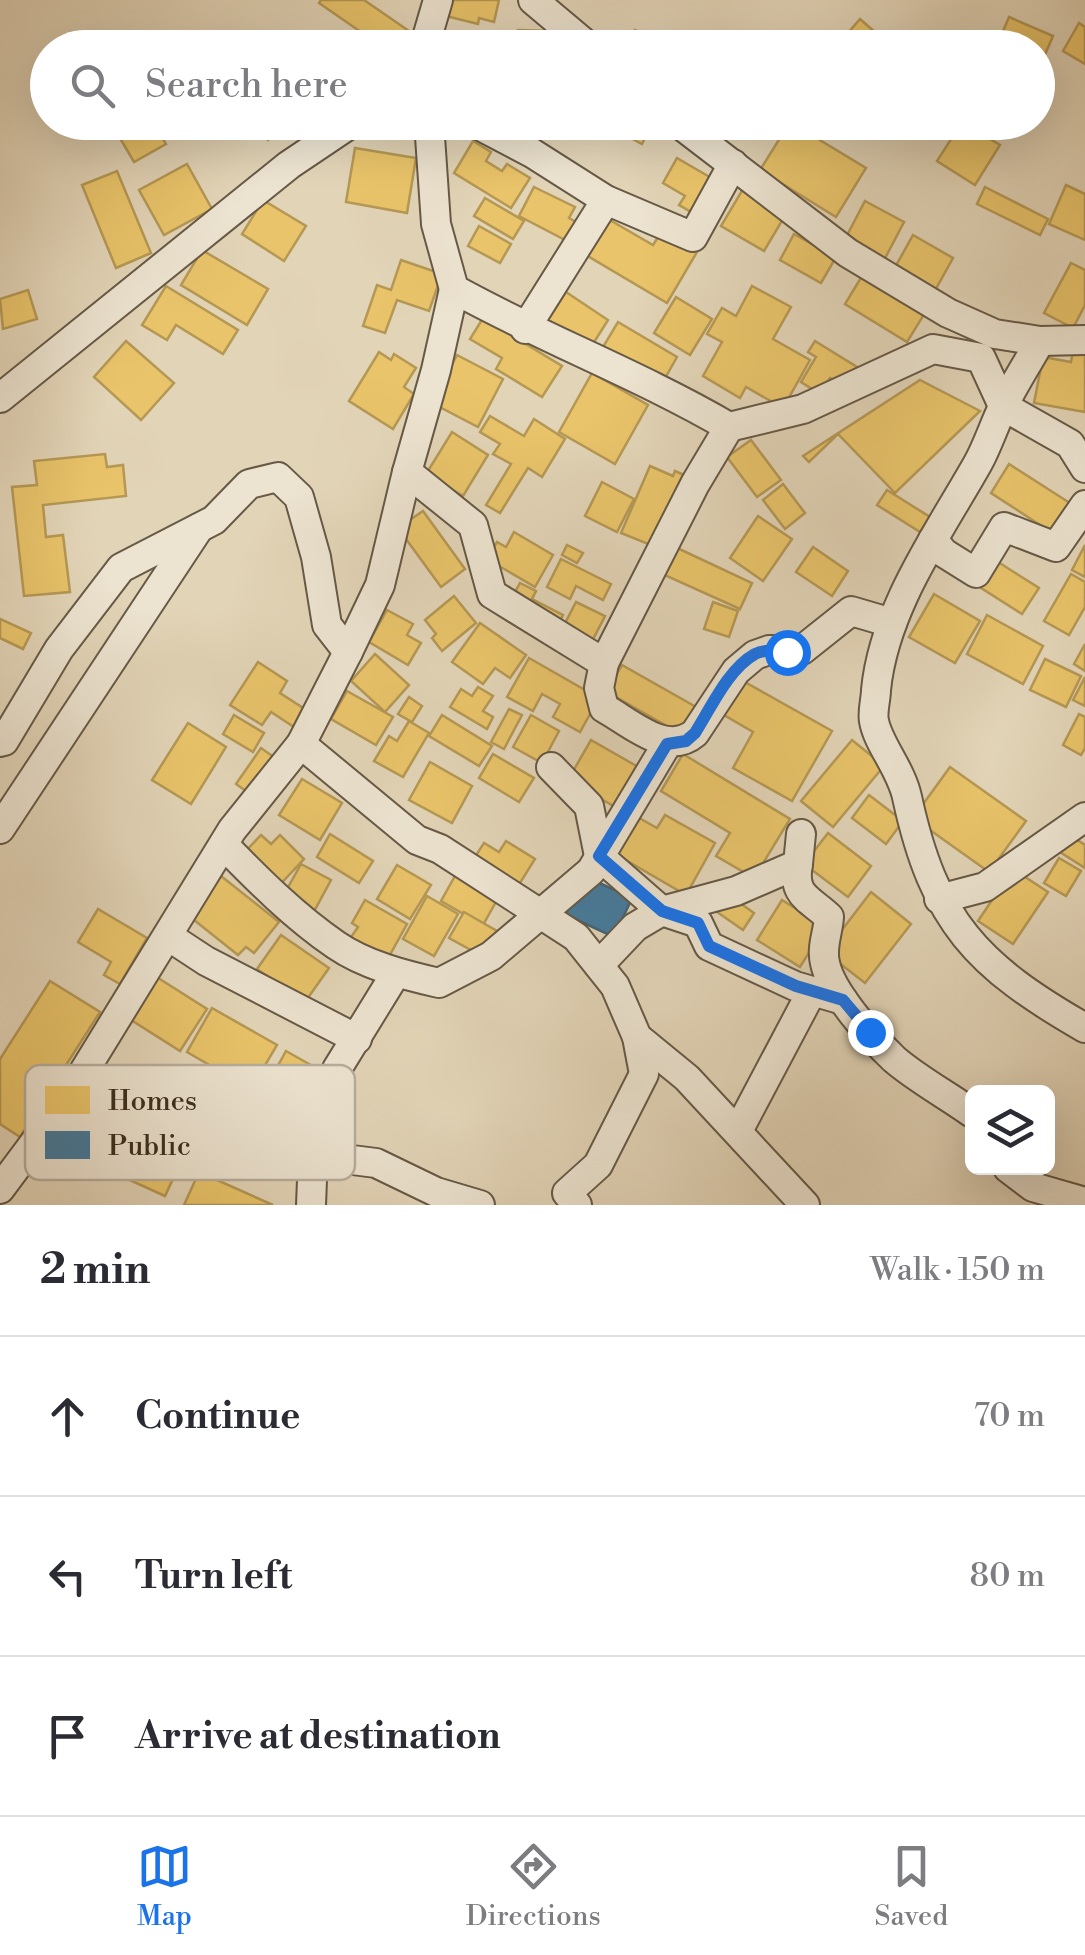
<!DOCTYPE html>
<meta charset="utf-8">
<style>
:root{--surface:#fff;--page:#f7f7f7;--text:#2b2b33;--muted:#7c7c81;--line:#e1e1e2;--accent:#1a73e8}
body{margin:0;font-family:"Libre Bodoni",serif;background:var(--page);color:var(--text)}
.controls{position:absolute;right:30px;bottom:30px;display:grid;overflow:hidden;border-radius:15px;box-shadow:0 10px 40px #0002}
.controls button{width:90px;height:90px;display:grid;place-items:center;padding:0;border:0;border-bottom:2px solid var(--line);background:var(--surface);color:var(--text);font:50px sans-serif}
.stop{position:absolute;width:30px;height:30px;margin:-22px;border:8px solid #1a73e8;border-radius:50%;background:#fff}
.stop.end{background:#1a73e8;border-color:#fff;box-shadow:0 2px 10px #0008}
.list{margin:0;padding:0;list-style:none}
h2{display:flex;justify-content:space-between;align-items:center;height:130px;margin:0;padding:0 40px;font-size:42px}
h2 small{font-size:32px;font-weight:400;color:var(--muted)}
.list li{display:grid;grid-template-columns:65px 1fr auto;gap:30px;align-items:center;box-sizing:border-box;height:160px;padding:0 40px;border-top:2px solid var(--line)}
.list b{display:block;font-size:38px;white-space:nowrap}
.list em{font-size:32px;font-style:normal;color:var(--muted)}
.icon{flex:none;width:55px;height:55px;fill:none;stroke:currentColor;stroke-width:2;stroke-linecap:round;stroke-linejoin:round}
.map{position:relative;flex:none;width:1085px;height:1205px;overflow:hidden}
.search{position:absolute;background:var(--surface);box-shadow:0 10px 40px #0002;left:30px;right:30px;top:30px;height:110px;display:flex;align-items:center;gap:25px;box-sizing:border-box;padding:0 35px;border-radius:55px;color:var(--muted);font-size:38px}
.sheet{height:610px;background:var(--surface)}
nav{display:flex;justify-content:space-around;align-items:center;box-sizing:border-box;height:140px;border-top:2px solid var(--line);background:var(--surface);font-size:28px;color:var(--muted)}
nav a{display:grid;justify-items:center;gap:5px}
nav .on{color:var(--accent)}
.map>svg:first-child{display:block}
</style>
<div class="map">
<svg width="1085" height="1205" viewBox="0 0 1085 1205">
<rect width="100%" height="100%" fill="#e2d4b7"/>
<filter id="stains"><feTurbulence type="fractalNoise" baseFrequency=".002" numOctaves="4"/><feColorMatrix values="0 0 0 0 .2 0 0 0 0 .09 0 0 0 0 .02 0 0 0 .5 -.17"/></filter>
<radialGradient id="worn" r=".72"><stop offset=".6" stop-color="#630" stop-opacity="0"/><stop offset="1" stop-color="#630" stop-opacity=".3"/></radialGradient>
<g fill="#e9c46a" stroke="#b59854" stroke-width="2.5">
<path d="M321,0H364L409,31L397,48H384L319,3Z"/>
<path d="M449,0H499L494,22L479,18L478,24L446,16Z"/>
<path d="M1009,17L1053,36L1038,71V48H996Z"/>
<path d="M860,19L893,48H835Z"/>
<path d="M1079,23L1085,27V64L1063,51Z"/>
<path d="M518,30L550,31L548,48H517Z"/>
<path d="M635,30L662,47V48H631L626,45Z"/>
<path d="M123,122H153L166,144L134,162L114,128Z"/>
<path d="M244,122H280L268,140Z"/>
<path d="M601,122H651L652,123L642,144Z"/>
<path d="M790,122L866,168L836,217L760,170Z"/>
<path d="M962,122L1000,145L975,185L937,161Z"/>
<path d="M473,141L491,152L486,161L502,171L507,164L530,178L511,208L454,173Z"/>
<path d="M355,148L416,158L407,213L346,202Z"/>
<path d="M677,158L713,179L693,213L679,205L685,196L663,183Z"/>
<path d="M187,164L212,209L164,235L139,190Z"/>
<path d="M117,171L151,253L116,268L82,185Z"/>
<path d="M1066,185L1085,194V240L1049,224Z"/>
<path d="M534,187L575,207L569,218L578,223L569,242L519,216Z"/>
<path d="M985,187L1048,219L1040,235L977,204Z"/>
<path d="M743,189L786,214L764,251L721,226Z"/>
<path d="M485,198L524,221L513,239L474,216Z"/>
<path d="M263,200L306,226L284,261L242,234Z"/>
<path d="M865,201L904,222L882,264L843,243Z"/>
<path d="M608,219L653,245L662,231L697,252L667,303L586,255Z"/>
<path d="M479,226L511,244L500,263L468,246Z"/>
<path d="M794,234L812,244L815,239L839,252L821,283L780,260Z"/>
<path d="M913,235L953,258L933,294L893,271Z"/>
<path d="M202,250L268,289L247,325L181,285Z"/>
<path d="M401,260L442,274L429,311L397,300L385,333L363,326L377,285L391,290Z"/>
<path d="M1071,263L1085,270V305L1073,328L1044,313Z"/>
<path d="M865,271L928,308L907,342L845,304Z"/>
<path d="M166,286L238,330L223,354L176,325L167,340L142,325Z"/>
<path d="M752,286L791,307L773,339L810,360L783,408L746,387L740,398L703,376L722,342L707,334L722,308L736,316Z"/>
<path d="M28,290L37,319L3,329L0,299Z"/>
<path d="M566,292L608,320L591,347L548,320Z"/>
<path d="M676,297L712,319L690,355L654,333Z"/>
<path d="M483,318L562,366L542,397L496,369L502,358L470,339Z"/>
<path d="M618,322L677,357L660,387L600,352Z"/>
<path d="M126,341L174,383L141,420L94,377Z"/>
<path d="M815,341L857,367L845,387L830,378L820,394L801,382L816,357L808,352Z"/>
<path d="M1073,350L1085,352V412L1034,403L1043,357L1071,362Z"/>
<path d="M379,352L391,360L394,354L416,368L404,387L414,394L393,429L349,401Z"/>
<path d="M457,355L503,379L478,427L432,403Z"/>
<path d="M592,373L648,405L615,464L559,432Z"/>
<path d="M920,380L980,411L895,493L838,434L809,462L803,456Z"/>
<path d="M490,416L524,436L534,419L565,439L542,477L528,468L500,513L486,505L511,464L493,454L500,444L480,432Z"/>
<path d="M452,432L488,455L463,496L426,474Z"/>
<path d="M751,440L781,480L757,497L727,457Z"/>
<path d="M105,454L107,467L123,465L126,496L43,505L46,537L63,535L70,592L24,596L12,487L37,485L34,461Z"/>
<path d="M1009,464L1073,505L1054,534L991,493Z"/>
<path d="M650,466L673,476L675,471L684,475L653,546L621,533Z"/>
<path d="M602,482L634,499L617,532L585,516Z"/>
<path d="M783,484L805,513L785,529L763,500Z"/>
<path d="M887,490L930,517L920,532L877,505Z"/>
<path d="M423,511L465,569L441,587L398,528Z"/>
<path d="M758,516L792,539L763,581L730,558Z"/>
<path d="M514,532L553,555L535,587L487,559L497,542L506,547Z"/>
<path d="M567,545L583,553L577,563L562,555Z"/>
<path d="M1085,545V577L1072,570Z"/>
<path d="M673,546L752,583L740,609L660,573Z"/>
<path d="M813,547L848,571L832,596L796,572Z"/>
<path d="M561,559L611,584L603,600L576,586L570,599L547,587Z"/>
<path d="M995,560L1039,588L1022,614L978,586Z"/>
<path d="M1071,574L1085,582V607L1069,635L1044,621Z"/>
<path d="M520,583L536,591L532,599L563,615L556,628L509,603Z"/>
<path d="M934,594L980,621L955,663L909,637Z"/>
<path d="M454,596L476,623L442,651L432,638L436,634L425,620Z"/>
<path d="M576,602L605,616L589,647L560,633Z"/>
<path d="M713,602L738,611L729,637L704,629Z"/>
<path d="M387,610L413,624L407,635L421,643L408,665L369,642Z"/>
<path d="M987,615L1043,646L1023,684L967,654Z"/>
<path d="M0,619L31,633L23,649L0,638Z"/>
<path d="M480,623L526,655L510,678L495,668L483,684L452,662Z"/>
<path d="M1085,644V671L1074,664Z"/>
<path d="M375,654L409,685L385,712L351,681Z"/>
<path d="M529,658L599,698L580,732L553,717L560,704L542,694L533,711L507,697Z"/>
<path d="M1045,659L1081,676L1066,707L1030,690Z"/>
<path d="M258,662L287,681L280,693L314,715L303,733L271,712L262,725L230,705Z"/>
<path d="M622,665L696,707L681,734L607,692Z"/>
<path d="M1085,677V706L1073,700Z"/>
<path d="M743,681L832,731L792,801L733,768L753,732L724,715Z"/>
<path d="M478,687L493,696L483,711L493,717L487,729L450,707L461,689L472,696Z"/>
<path d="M347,691L393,717L376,745L331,719Z"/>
<path d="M409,697L422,706L412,722L398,714Z"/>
<path d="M509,709L522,715L504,749L491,742Z"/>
<path d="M1079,714L1085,717V748L1081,755L1063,745Z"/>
<path d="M234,715L264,733L253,752L223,734Z"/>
<path d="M442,715L492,746L479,766L429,736Z"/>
<path d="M531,715L559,731L542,763L513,747Z"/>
<path d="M409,721L429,733L403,777L374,761L389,736L397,741Z"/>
<path d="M188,723L226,747L191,804L152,780Z"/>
<path d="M591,740L640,768L617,808L568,780Z"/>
<path d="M852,740L884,766L833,827L801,801Z"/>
<path d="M261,748L278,760L253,796L236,784Z"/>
<path d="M493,754L534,778L519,802L479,778Z"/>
<path d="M683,754L790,819L754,878L716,856L730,833L661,791Z"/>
<path d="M430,762L472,786L452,823L409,800Z"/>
<path d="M950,767L1026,821L989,872L913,818Z"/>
<path d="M302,779L342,803L320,840L279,815Z"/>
<path d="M869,795L903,821L886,844L852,818Z"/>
<path d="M634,815L657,828L665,815L715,843L686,895L612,852Z"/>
<path d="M828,833L871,866L848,897L804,864Z"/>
<path d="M330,834L373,861L359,883L317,857Z"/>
<path d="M261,835L271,844L280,835L304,859L274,891L239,858Z"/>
<path d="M1070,835L1085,845V868L1060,852Z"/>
<path d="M506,841L535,859L515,891L471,863L484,843L499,852Z"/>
<path d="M1059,858L1081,871L1066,896L1044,883Z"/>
<path d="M301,864L331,880L311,917L281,900Z"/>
<path d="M397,865L431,885L410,919L377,899Z"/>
<path d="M460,867L502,891L483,925L441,901Z"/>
<path d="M1013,869L1048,892L1013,944L978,921Z"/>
<path d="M221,876L279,922L254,953L246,947L238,955L189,916Z"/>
<path d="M871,892L911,924L865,983L825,952Z"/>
<path d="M729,895L754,913L743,930L717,912Z"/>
<path d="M427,896L458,914L434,956L403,939Z"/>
<path d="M365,900L407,924L386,962L349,940L358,927L352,923Z"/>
<path d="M782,900L825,927L800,967L757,940Z"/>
<path d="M98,909L147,938L120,984L104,975L111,962L78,942Z"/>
<path d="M464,912L497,931L482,956L449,938Z"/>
<path d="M281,935L329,968L305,1002L257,969Z"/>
<path d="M155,976L207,1009L180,1051L128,1018Z"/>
<path d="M50,981L100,1012L20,1137L0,1124V1059Z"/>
<path d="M212,1008L277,1045L251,1089L187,1052Z"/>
<path d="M286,1051L316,1068L288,1119L258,1102Z"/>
<path d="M97,1129L179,1166L165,1196L83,1159Z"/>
<path d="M199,1172L273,1205H184Z"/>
</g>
<path fill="#457b9d" stroke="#426478" stroke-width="2.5" d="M580,874L632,898L614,937L562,913Z"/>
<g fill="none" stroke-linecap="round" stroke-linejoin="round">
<defs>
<g id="street">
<path d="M533,0L590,48"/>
<path d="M424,48L438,0"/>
<path d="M429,122L436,224L454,289C544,339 640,375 729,427L803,409L933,349L981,358L1003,406L1070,444L1085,468"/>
<path d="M473,122L532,153L606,200L693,237L733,164"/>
<path d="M677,122L848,253L948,313L995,334L1040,341L1085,340"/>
<path d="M525,329L606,200"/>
<path d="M1040,341C1028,363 1014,384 1003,407C994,425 988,445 978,463C938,534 884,608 876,690C876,699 872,712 874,721C878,744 901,769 907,797C934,922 977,966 1085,1028"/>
<path d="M0,398L289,165L353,122"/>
<path d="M407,472L473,525L492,594L604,663L695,484L729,427"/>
<path d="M933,540L944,553L976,573L1004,527L1056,547L1085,505"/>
<path d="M604,663L599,688L604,708C631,723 667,757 695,733L736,671L755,655L769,650H802L851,611L892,623"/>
<path d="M0,742L4,741L59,649L121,568L214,520L249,484L278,477L299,497L316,557L327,625L348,652"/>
<path d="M301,744L417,840L440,849L576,937L615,986L637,1037L687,1078L805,1205"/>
<path d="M551,767L589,806L599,856L662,911L698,923L709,946L795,986L843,1000"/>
<path d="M0,829L199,528"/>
<path d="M224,845C258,880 295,917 336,945C365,965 404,975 439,983L491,956L591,871L667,744"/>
<path d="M798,864C792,896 809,898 829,917C828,933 821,947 825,963C831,993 872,1038 894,1059C917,1079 947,1095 972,1113"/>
<path d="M939,899L985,887L1085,817"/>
<path d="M168,936L206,961L357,1039"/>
<path d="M599,965L635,927L662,911L736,891L798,864L801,834"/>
<path d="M738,1131L812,991"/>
<path d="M313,1155L376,1163L436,1192L480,1205"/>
<path d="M1008,1168L1033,1187L1085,1202"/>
<path d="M0,1189L67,1099L232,830L301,744L348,652L380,585L407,472L436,370L454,289"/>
<path d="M311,1205L313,1155L337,1069L396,973"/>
<path d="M577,1205L567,1193L598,1165L644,1074L637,1037"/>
</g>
</defs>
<use href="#street" stroke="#665946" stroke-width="32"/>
<use href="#street" stroke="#ece3d0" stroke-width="28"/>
</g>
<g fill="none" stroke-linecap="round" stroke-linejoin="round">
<path stroke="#1a73e8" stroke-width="12" d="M787,652C776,651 765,649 755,654C728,669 711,708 695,733L686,741L667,744L599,856L662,911L698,923L709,946L796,986L843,1000L870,1032"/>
</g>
<rect x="25" y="1065" width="330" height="115" rx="15" fill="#ece3d0" stroke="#b7ad9c" stroke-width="2.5"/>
<rect x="45" y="1086" width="45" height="28" fill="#e9c46a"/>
<rect x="45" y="1131" width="45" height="28" fill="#457b9d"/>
<g font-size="28" fill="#3c3021">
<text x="108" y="1110">Homes</text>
<text x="108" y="1155">Public</text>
</g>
<rect width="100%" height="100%" filter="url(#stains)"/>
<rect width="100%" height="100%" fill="url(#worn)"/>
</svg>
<div class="controls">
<button><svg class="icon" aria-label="layers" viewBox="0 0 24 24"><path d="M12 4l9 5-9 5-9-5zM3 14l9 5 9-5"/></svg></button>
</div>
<div class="stop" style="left:787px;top:652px"></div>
<div class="stop end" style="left:870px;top:1032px"></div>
<div class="search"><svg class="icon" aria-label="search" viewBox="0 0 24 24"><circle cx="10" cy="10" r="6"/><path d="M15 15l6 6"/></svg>Search here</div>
</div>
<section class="sheet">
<h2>2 min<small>Walk · 150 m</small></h2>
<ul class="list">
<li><svg class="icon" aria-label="ahead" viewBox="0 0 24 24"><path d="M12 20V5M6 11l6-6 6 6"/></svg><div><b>Continue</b></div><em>70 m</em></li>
<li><svg class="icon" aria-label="left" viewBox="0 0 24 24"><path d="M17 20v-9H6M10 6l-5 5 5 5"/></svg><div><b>Turn left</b></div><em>80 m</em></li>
<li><svg class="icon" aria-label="arrive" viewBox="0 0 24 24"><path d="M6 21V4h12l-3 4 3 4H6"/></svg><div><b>Arrive at destination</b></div></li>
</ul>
</section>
<nav>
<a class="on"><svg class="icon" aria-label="map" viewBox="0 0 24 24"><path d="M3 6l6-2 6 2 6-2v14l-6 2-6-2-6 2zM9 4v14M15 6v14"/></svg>Map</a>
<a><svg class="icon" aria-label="directions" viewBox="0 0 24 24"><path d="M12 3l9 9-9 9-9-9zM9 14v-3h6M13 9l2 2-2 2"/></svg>Directions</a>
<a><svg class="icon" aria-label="saved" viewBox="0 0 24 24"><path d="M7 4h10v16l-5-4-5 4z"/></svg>Saved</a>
</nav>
